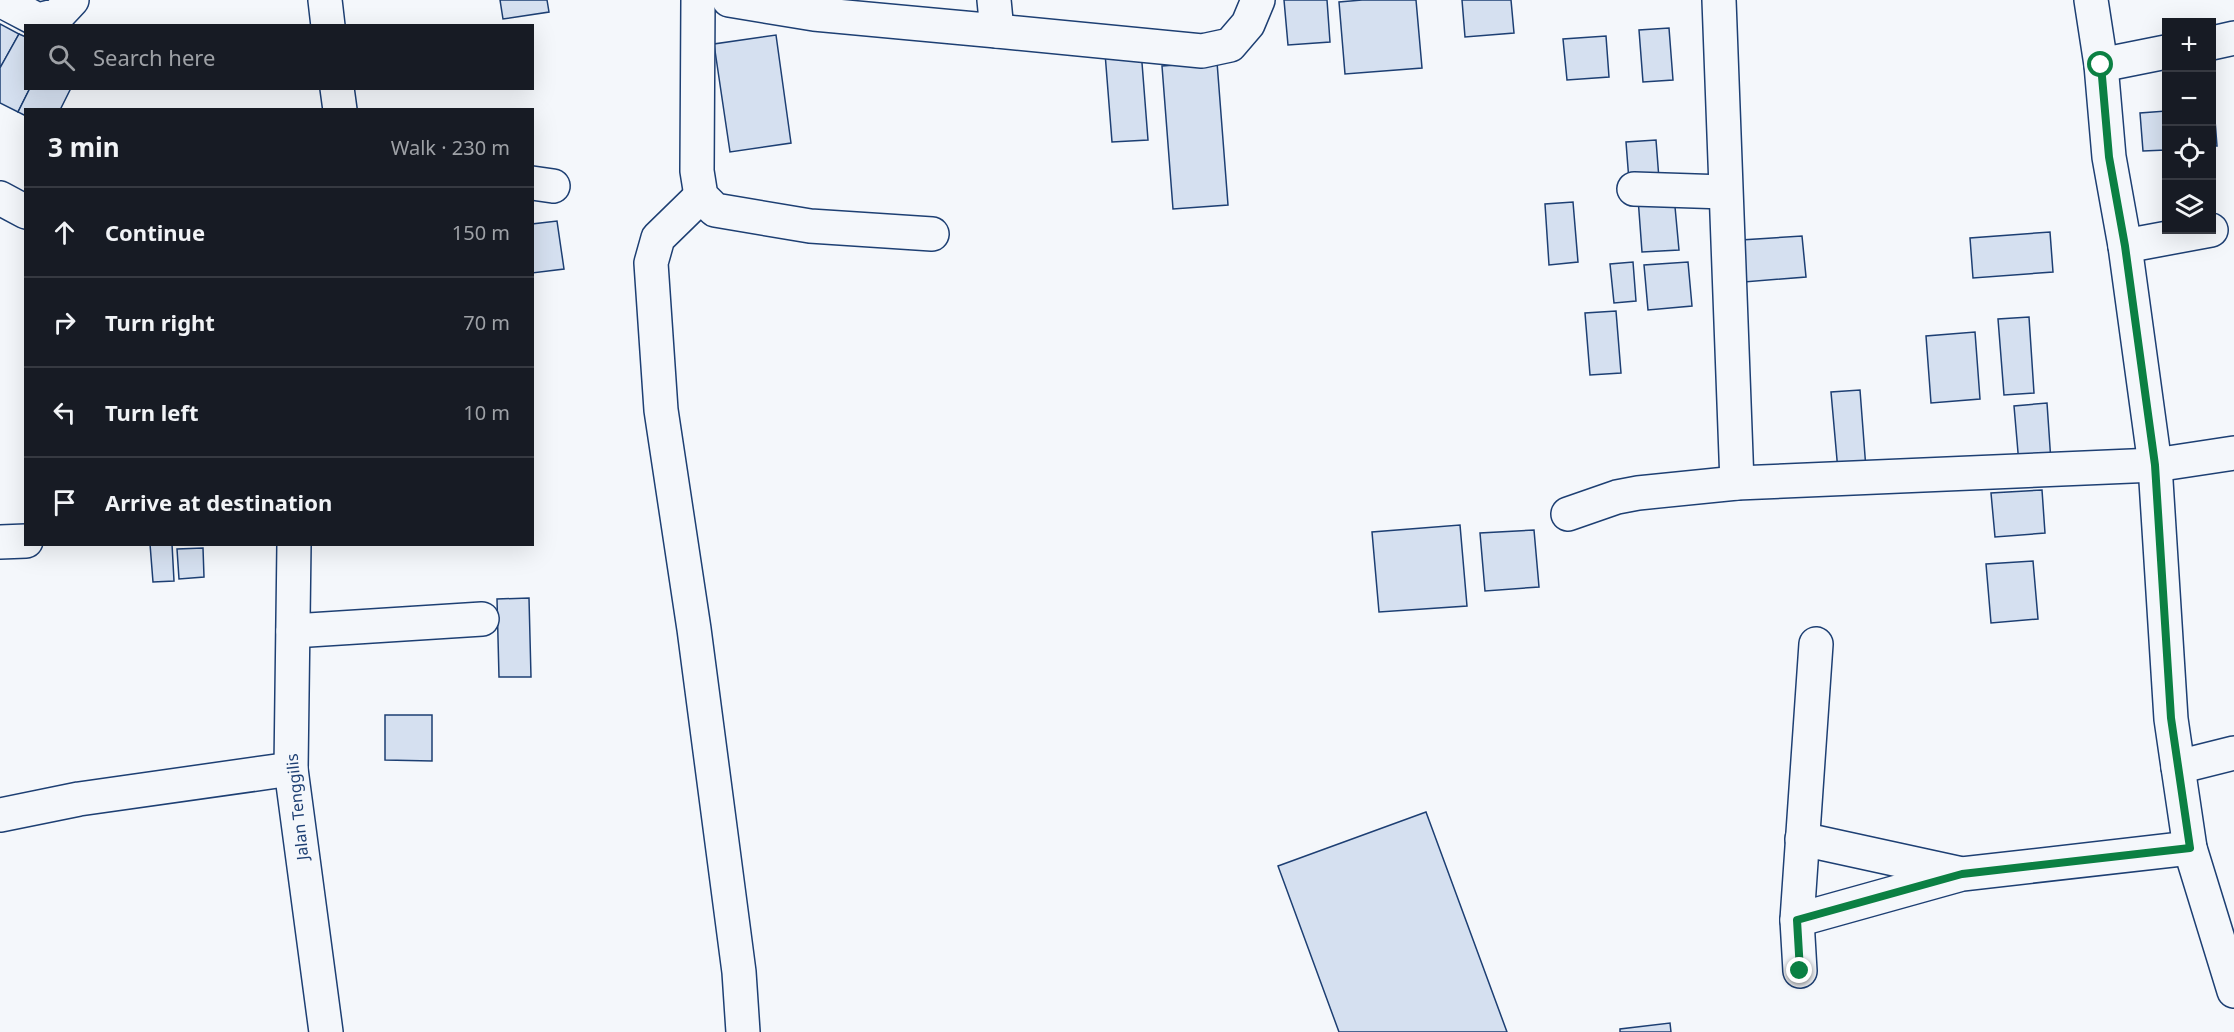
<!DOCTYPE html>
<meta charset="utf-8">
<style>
:root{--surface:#171b24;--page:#20242c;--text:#f1f3f6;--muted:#9ea1a6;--line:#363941}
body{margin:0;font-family:"Noto Sans",sans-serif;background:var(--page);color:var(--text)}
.controls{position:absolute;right:18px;top:18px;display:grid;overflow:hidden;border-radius:0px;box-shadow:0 6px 24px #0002}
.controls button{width:54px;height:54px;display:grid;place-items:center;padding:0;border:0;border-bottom:2px solid var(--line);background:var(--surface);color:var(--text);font:30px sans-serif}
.stop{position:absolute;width:18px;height:18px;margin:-14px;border:4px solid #0b8043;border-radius:50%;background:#fff}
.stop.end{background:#0b8043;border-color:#fff;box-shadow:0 2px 6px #0008}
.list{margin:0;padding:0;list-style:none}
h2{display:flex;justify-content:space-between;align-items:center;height:78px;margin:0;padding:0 24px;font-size:26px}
h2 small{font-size:20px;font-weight:400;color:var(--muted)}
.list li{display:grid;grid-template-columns:39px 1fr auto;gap:18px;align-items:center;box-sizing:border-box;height:90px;padding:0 24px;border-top:2px solid var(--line)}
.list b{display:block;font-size:22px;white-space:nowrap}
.list em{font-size:20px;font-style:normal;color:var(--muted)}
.icon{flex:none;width:33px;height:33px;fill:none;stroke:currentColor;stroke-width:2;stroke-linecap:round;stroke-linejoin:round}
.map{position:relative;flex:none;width:2234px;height:1032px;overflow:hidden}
.search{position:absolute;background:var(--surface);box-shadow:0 6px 24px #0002;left:24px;top:24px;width:510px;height:66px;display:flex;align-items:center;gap:15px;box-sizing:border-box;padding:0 21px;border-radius:0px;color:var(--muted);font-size:22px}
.panel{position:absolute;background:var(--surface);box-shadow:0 6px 24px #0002;left:24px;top:108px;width:510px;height:438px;border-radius:0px}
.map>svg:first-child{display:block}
</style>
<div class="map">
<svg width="2234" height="1032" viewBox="0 0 2234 1032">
<rect width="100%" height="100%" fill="#f4f7fb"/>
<g fill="#d5e0f0" stroke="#1d3f73" stroke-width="1.5">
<path d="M500,0H547L549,12L503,19Z"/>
<path d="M1284,0H1327L1330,42L1288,45Z"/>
<path d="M1362,0H1416L1422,68L1345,74L1339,2Z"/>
<path d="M1462,0H1511L1514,33L1465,37Z"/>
<path d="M0,24L19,34L0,68Z"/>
<path d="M1669,28L1673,80L1643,82L1639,30Z"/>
<path d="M19,34L26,37V88H30L18,112L0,103V68Z"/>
<path d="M776,35L791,143L730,152L714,44Z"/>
<path d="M1606,36L1609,77L1567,80L1563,39Z"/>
<path d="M1141,50L1148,140L1112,142L1105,53Z"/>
<path d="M1217,62L1228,205L1173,209L1162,66Z"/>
<path d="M30,88H71L60,110H26V116L18,112Z"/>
<path d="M2212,107H2214L2217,146H2212Z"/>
<path d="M2166,111V150L2143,151L2140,113Z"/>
<path d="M1656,140L1659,179L1629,181L1626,142Z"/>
<path d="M1674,196L1679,250L1642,252L1638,198Z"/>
<path d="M1573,202L1578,262L1549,265L1545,204Z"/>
<path d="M557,221L564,269L532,273V224Z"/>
<path d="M2050,232L2053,272L1973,278L1970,238Z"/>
<path d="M1802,236L1806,277L1744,282L1741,240Z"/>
<path d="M1633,262L1636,301L1614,303L1610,264Z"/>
<path d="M1688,262L1692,306L1648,310L1644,265Z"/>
<path d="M1616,311L1621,373L1590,375L1585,313Z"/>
<path d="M2029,317L2034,393L2004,395L1998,319Z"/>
<path d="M1975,332L1980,399L1931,403L1926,336Z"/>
<path d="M1860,390L1866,469L1838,471L1831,392Z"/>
<path d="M2047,403L2051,462L2019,464L2014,406Z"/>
<path d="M2042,490L2045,533L1995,537L1991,493Z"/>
<path d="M1460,525L1467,606L1379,612L1372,532Z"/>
<path d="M1534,530L1539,587L1485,591L1480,533Z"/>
<path d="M150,544H172L174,581L153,582Z"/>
<path d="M203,548L204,577L179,579L177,549Z"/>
<path d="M2033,561L2038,619L1991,623L1986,564Z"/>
<path d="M529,598L531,677H499L497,599Z"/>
<path d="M385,715H432V761L385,760Z"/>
<path d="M1426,812L1507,1032H1339L1278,866Z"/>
<path d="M1670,1023L1671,1032H1620V1029Z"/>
</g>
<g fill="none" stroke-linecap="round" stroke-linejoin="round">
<defs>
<g id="minor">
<path d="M0,0L38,20L58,15L72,0"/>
<path d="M325,0L328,26"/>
<path d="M698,0L697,171L701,196L715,210L810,226L932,234"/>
<path d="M729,0L814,14L997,31L994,0"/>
<path d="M1719,0L1737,483"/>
<path d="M2091,0L2101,65L2109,157L2125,246L2155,465L2171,719L2178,767L2190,848L2234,991"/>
<path d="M997,31L1202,51L1230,45L1248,24L1258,0"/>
<path d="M2212,43L2234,38"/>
<path d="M2101,65L2166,52"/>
<path d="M337,88L340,110"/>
<path d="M532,183L553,186"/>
<path d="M1634,189L1725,192"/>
<path d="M701,196L658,238L651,263L661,410L694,629L739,972L743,1032"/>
<path d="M0,198L26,212"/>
<path d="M2125,246L2211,230"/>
<path d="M1568,514L1617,497L1638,493L1737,483L2155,465L2234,453"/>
<path d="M0,542L26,541"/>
<path d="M294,544L291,769L326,1032"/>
<path d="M293,631L482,619"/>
<path d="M2178,767L2234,753"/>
<path d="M0,815L79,799L291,769"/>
<path d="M1802,839L1958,873"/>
<path d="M1797,920L1962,874L2190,848"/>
<path d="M1800,971L1797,920L1816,644"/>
</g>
</defs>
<use href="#minor" stroke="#1d3f73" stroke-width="36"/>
<use href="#minor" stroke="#f4f7fb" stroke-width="33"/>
</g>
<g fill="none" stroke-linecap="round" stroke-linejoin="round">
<path stroke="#0b8043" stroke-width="8" d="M1800,971L1797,920L1962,874L2190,848L2171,718L2155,465L2125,246L2109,157L2101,65"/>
</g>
<g text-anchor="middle" stroke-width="4.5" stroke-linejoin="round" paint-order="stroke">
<g font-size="16" fill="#1d3f73" stroke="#f4f7fb">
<text transform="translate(297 807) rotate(-96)" y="6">Jalan Tenggilis</text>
</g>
</g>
</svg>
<div class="controls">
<button>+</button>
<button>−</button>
<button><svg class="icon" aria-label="locate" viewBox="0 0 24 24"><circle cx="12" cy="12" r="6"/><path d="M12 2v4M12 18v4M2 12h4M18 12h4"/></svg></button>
<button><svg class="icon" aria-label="layers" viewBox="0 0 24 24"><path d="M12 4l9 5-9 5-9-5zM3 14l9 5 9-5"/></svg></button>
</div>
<div class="stop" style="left:2101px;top:65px"></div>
<div class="stop end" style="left:1800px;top:971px"></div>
<div class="search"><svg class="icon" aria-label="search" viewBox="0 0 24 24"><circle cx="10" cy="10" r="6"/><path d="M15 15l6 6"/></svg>Search here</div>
<section class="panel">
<h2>3 min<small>Walk · 230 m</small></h2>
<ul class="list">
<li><svg class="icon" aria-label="ahead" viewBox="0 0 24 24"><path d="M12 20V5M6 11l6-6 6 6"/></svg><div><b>Continue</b></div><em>150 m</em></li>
<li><svg class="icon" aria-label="right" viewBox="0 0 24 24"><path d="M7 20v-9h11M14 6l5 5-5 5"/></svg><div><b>Turn right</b></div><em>70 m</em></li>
<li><svg class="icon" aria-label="left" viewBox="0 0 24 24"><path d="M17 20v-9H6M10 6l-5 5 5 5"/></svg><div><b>Turn left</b></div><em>10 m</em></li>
<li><svg class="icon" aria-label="arrive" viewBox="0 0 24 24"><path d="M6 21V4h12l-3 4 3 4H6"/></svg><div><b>Arrive at destination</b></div></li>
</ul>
</section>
</div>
